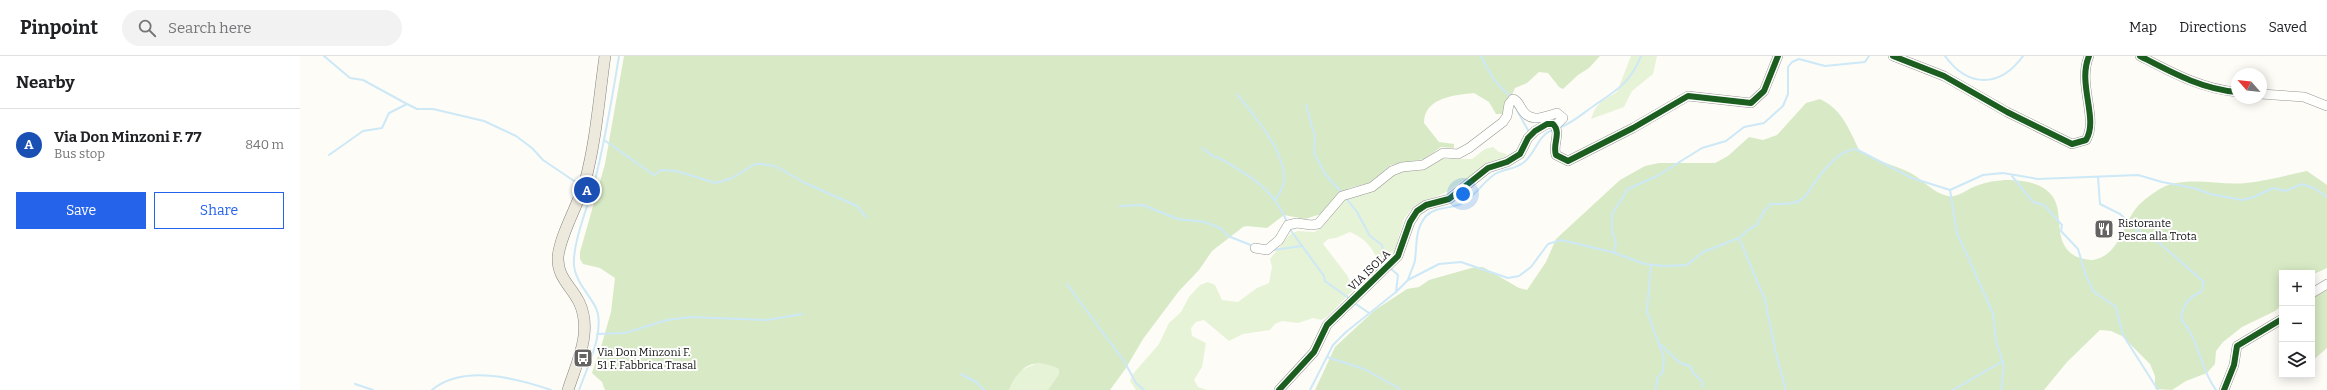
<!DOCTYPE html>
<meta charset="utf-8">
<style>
:root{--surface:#fff;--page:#f2f2f2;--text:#202124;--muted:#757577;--line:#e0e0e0;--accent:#2563eb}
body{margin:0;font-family:Bitter,serif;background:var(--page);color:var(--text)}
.controls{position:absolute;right:12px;bottom:12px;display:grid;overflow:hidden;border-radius:0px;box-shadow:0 2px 10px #0003}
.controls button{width:36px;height:36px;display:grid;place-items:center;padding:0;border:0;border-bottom:1px solid var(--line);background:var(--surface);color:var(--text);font:20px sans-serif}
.compass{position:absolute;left:1931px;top:12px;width:36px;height:36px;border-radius:50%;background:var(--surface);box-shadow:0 2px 10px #0003;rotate:297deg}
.you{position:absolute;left:1163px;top:138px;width:14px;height:14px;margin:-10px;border:3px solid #fff;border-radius:50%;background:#1a73e8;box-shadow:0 0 0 6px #1a73e833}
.badge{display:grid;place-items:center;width:26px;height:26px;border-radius:50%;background:var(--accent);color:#fff;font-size:13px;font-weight:700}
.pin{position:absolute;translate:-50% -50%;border:2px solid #fff;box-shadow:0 1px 4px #0006}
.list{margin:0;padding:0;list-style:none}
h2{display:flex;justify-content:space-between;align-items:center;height:52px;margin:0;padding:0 16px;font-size:17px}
h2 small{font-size:13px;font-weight:400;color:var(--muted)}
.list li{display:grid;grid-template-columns:26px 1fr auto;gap:12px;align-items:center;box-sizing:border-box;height:72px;padding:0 16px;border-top:1px solid var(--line)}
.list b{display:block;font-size:15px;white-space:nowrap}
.list p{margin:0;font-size:13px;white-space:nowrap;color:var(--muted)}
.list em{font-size:13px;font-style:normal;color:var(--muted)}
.actions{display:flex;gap:8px;padding:12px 16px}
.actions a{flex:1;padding:9px 0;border:1px solid var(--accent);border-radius:0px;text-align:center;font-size:14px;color:var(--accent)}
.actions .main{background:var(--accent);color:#fff}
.icon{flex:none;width:22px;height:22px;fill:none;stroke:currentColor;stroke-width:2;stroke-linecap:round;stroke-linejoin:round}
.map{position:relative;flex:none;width:2027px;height:334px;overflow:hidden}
header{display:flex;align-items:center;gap:24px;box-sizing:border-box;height:56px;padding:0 20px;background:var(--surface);border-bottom:1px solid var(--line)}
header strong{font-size:19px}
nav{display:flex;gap:22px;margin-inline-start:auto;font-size:14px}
.search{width:280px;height:36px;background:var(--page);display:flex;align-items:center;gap:10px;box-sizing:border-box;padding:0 14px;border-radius:22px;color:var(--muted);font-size:15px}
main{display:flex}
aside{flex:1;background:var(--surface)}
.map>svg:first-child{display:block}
</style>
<header>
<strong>Pinpoint</strong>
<div class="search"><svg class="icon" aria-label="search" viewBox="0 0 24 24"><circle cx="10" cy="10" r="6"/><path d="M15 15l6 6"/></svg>Search here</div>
<nav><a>Map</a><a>Directions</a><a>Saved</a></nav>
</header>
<main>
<aside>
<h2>Nearby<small></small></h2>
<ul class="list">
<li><span class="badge" style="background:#1a4fb4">A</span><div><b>Via Don Minzoni F. 77</b><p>Bus stop</p></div><em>840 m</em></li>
</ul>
<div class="actions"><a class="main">Save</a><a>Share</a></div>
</aside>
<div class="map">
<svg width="2027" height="334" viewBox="0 0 2027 334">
<rect width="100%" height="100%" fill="#fdfcf7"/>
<g fill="#e7f3d7">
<path d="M1331,0H1357L1353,18L1332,35L1324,51L1291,63L1295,53L1301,46L1317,36Z"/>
<path d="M1193,91L1199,96L1207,98L1205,101L1189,107L1147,136L1114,150L1104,163L1095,194L1080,210C1074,194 1067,183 1050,176L1036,182L1028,183L1023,188L1047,219L1054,233L1028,260L1021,264L1013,262L998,267L982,265L975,268L970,274L943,278L929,285L904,264L896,266L891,272L892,280L906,287L902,311L894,324L898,331L907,334H836L830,325L833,318L859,288L869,267L881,256L889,241L900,229L908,226L915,229L922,244L938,246L957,232L969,227L972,211L970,203L990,178L998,175L1014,176L1021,172L1043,144L1094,118L1140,103H1172L1185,93Z"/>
<path d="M735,308H748L759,313V318L748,334H709L719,315Z"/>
</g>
<g fill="#d8eac5">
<path d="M324,0H1300L1289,12L1278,19L1263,33L1259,31L1248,17L1239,16L1227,27L1215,32L1204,58H1196L1189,46L1174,37C1156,39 1124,41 1124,67L1139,86L1154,88V92L1141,91L1124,103L1091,109L1069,127L1049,132L1021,158L1005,163L984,159L967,172L947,170L943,171L912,195L899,214L879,235L843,283L826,312L810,334H748L759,318V313C733,301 720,309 709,334H305L302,326L292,317L301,291L311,256L315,222L300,212L283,208L280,203V196L305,108Z"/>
<path d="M1520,43C1538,52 1544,63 1553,81C1555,85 1557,91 1560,95C1569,103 1602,111 1614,119C1625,126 1634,137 1648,140C1658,142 1667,133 1676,130C1695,122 1728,121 1745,133C1770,150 1748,184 1775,200C1779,202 1788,204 1793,204C1820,199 1822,169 1837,151C1842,145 1852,138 1858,134C1883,118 1918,130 1946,127C1966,125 1987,119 2007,115L2027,129V212L2012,219V217H1982V249L1975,255L1942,271L1923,286L1916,295L1915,308L1907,317L1886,325L1872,334L1855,333V320L1850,308L1822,280L1811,275L1800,274L1767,306L1744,334H1015L1035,291L1075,254L1107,233L1119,231L1129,224L1175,211H1183L1219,232L1227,234L1246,206L1256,183L1320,124L1345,110L1359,107H1415L1428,100L1449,81L1463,84L1477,79L1506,47Z"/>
<path d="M2027,233V292L2012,305V242Z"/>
</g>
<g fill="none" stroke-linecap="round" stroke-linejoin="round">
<g stroke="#cde8f7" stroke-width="2">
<path d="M24,0L50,22L63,24L107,48"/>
<path d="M1181,0C1189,16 1197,31 1212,41"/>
<path d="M1645,0C1668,32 1700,32 1723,0"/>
<path d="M937,38C953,58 994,105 982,132C981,136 978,139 976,143"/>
<path d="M1213,47L1229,76"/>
<path d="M1006,49L1015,81L1014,97L1025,118L1042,137"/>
<path d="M1259,72C1273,67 1283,57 1295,49C1317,34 1331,26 1341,0"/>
<path d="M304,84L354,119L361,114L376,115L416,127L432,122L455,108H461L475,110L505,127L557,150L566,161"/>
<path d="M902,92L914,101L919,102C949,119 973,132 987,166"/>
<path d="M29,99L63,75L82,72L89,57L107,48L117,53H133L184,65L216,80L232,92L243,104L280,129"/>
<path d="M1712,120L1733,146L1744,149L1762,169L1761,175L1778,193L1786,220L1794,236L1816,251L1823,279L1858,334"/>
<path d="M1798,121L1800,148L1820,158L1838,175L1857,185L1904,226L1901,236C1889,241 1882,250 1881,263C1900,285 1899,311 1916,334"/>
<path d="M1650,134L1657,177L1693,257L1696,285L1704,310L1701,334"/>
<path d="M1046,142L1057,156L1070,180L1082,189L1085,208"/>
<path d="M820,150L843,149L878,163L905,166L922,173L928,180L953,190"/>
<path d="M989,172L1024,220L1025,225L1050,243"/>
<path d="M1439,182L1465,244L1476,298L1486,334"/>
<path d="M973,194L1002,190"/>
<path d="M1314,196L1316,187L1312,175V158L1328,133L1357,120L1402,92L1426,85L1444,71L1464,67L1483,50L1488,38V11L1492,6L1499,3L1525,10L1565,6L1569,0"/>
<path d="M1351,209L1347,256L1364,302L1363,316L1358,321L1355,334"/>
<path d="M1090,212L1098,219L1096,236"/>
<path d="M1108,224C1110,217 1114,210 1115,204C1117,188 1115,173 1126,160C1136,150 1152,153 1163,147C1176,139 1183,126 1195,118C1204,113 1215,113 1223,107C1236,98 1237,79 1253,74"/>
<path d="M767,228L824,305L836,327L844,334"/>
<path d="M1053,246L1069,257"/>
<path d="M297,278L325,277L367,264L391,261L467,264L502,258"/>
<path d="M1361,289L1380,307L1390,310L1393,317L1402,325V331"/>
<path d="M1027,301L1064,313L1100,333"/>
<path d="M661,318L676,326L684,334"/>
<path d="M55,328L73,334"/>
<path d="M132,334C163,308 216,322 251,334"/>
<path d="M279,334C287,312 307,272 295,250C288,237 276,226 274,210C272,188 288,150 294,128C305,86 312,43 319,0"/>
<path d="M1010,334L1033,289L1046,276L1096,236L1108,224L1139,208L1161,206L1208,222L1219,220L1231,211L1248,188L1261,184L1312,196L1345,208L1364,210L1387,209L1403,196L1439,182L1449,173L1457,169L1464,155L1471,148C1480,148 1490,149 1499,145C1508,141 1510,132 1516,125C1525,112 1540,94 1556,93L1612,122L1650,134L1683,119L1703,117L1738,123L1838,119L1862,126L1894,132L1910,138L1942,144L1954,141L1973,132L1985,135L2002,128L2014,132L2027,141"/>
<path d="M1653,334L1703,305"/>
</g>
<defs>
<g id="minor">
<path d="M1593,0L1644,20L1707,56L1772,88L1786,84C1799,63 1777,28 1789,0"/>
<path d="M1840,0C1871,16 1901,33 1937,36"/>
<path d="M1961,38L2004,41L2027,50"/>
<path d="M955,192L967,194L979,184L988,169L997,167L1011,169L1018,168L1042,140L1072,131L1092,115L1102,111L1123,109L1143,97L1158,98L1169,92L1203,66L1207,60L1209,48L1213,43C1218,45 1219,48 1221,52C1230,68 1243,61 1257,57L1263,62L1255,70"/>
<path d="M2012,237L2027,228"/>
<path d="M979,334L1014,296L1027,269L1098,200L1110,166L1117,155L1126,149L1149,143L1188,112L1207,106L1220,98L1228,82L1235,75L1247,68H1253C1262,77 1252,88 1256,99L1268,105L1333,72L1388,40L1451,47L1464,35L1478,0"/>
<path d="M1924,334L1934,309L1937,290L1982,263"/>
</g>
<path id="major" d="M268,334C277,306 293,275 279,246C271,230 257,221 258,201C260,179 278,149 285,126C296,85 299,42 305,0"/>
</defs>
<use href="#minor" stroke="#979795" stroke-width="10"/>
<use href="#major" stroke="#858482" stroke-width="12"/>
<use href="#minor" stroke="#fffffe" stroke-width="9"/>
<use href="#major" stroke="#ede9dc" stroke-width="11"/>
<defs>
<g id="cycleway">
<path d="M1593,0L1644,20L1707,56L1772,88L1786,84C1799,63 1777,28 1789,0"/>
<path d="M1840,0C1871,16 1901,33 1937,36"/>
<path d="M979,334L1014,296L1027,269L1098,200L1110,166L1117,155L1126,149L1149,143L1188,112L1207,106L1220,98L1228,82L1235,75L1247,68H1253C1262,77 1252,88 1256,99L1268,105L1333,72L1388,40L1451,47L1464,35L1478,0"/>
<path d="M1924,334L1934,309L1937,290L1982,263"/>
</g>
</defs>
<use href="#cycleway" stroke="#fff" stroke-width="8"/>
<use href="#cycleway" stroke="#1b5e20" stroke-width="6"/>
</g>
<defs>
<symbol id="restaurant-square" viewBox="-11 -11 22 22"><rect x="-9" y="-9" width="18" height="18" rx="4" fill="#646362" stroke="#fff"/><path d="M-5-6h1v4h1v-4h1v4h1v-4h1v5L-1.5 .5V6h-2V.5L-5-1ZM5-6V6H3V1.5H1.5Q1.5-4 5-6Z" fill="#fff"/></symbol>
<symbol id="bus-square" viewBox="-11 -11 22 22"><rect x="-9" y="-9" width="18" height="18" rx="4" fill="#646362" stroke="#fff"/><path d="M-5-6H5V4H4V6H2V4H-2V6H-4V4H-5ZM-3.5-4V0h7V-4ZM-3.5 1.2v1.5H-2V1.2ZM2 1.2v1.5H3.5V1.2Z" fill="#fff"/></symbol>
</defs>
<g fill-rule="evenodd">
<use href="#restaurant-square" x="1793" y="162" width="22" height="22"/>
<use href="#bus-square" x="272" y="291" width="22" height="22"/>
</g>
<g text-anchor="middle" stroke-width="4" stroke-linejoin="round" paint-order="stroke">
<g font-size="11" fill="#111" stroke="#fff" text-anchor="start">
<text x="1818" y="171">Ristorante<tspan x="1818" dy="13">Pesca alla Trota</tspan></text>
<text x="297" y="300">Via Don Minzoni F.<tspan x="297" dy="13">51 F. Fabbrica Trasal</tspan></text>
</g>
<g font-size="11" fill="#111" stroke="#fff">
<text transform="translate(1069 214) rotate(-44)" y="4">VIA ISOLA</text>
</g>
</g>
</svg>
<div class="controls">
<button>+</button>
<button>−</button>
<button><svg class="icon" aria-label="layers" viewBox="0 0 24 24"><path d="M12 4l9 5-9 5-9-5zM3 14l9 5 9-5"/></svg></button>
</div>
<svg class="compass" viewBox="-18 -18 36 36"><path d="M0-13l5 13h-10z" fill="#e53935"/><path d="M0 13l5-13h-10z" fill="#757577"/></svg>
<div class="you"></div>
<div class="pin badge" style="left:287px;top:134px;background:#1a4fb4">A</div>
</div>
</main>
